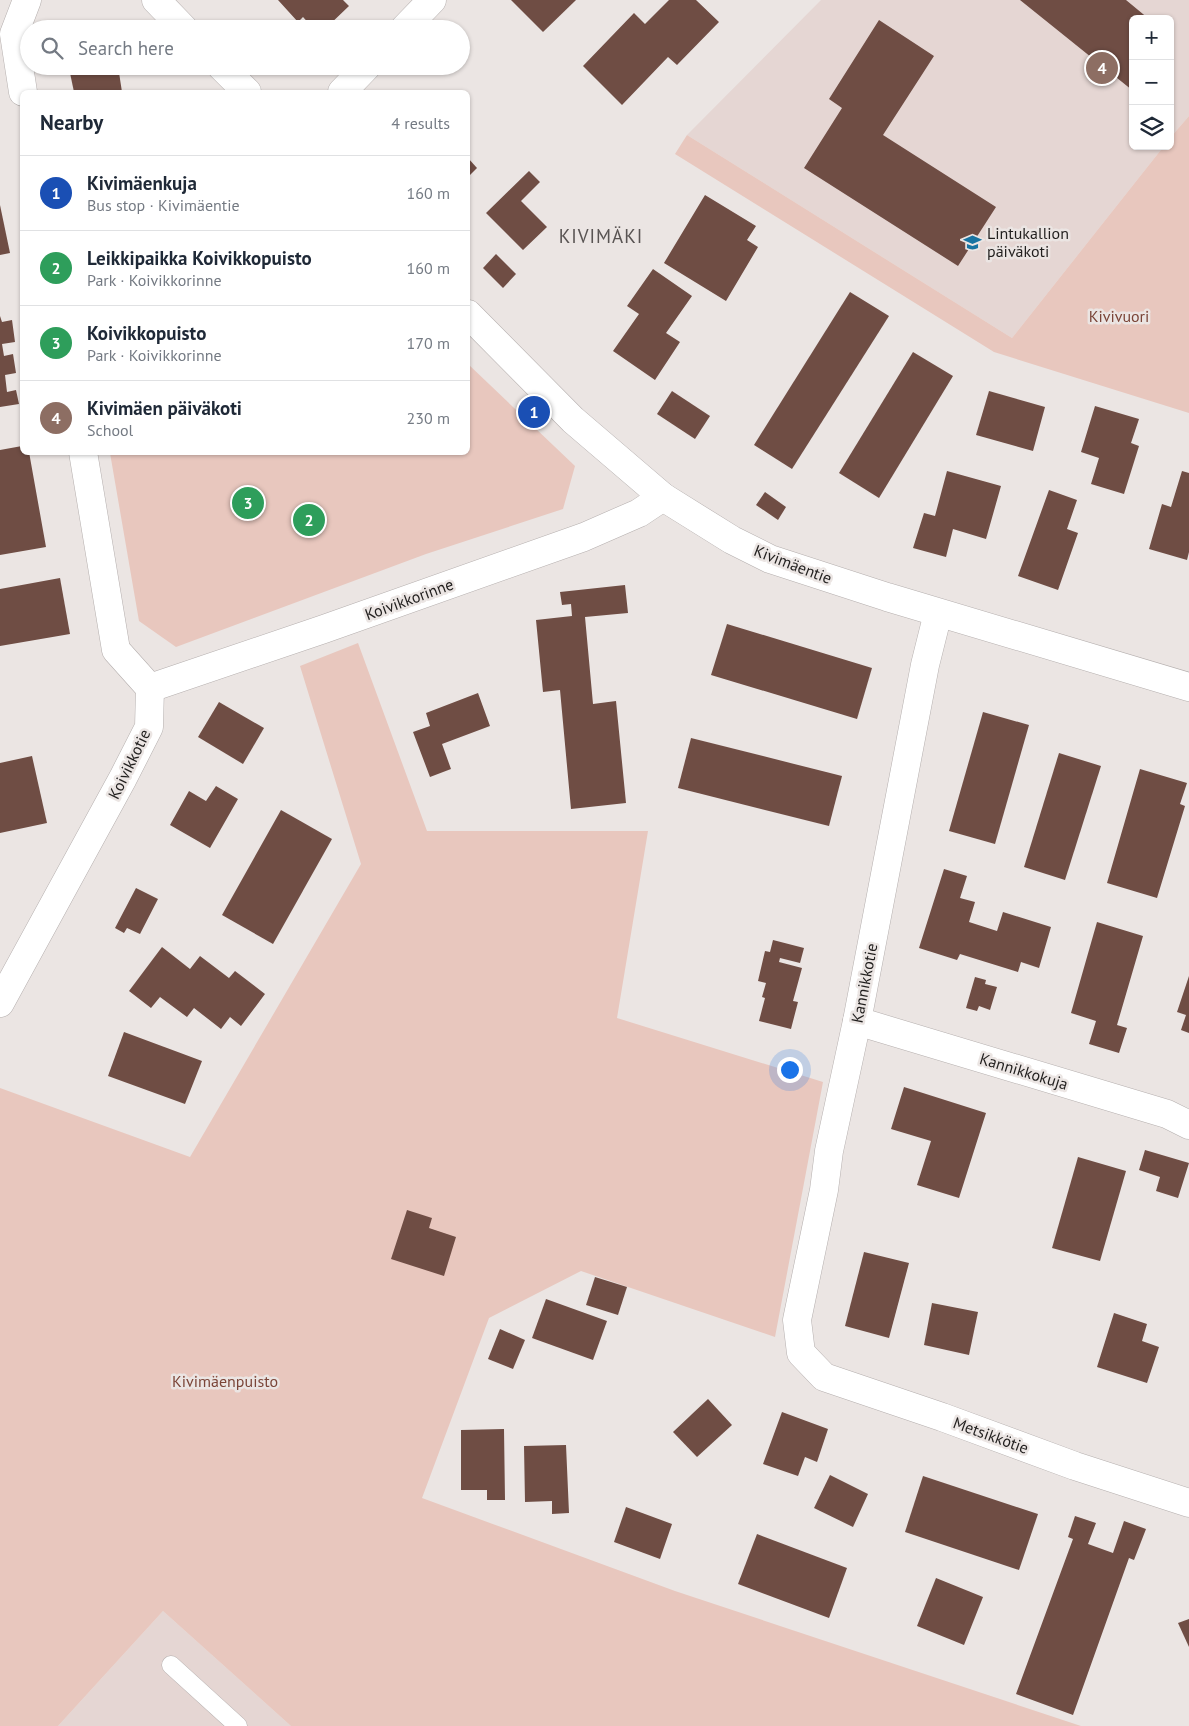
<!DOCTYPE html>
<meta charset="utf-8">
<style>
:root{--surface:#fff;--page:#f2f2f3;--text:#1f2937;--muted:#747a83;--line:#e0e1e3;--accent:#0b8043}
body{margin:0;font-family:"PT Sans",sans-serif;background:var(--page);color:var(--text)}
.controls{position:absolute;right:15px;top:15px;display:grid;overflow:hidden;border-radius:8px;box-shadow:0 1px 4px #0004}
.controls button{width:45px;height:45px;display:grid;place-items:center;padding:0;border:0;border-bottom:1px solid var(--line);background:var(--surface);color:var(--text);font:25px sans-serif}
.you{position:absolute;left:789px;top:1069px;width:18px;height:18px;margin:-12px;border:4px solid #fff;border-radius:50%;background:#1a73e8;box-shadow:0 0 0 8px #1a73e833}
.badge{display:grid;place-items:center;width:32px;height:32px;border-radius:50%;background:var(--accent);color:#fff;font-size:16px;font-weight:700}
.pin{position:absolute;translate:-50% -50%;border:2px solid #fff;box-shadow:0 1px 5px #0006}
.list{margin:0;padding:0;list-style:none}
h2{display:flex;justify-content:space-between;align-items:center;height:65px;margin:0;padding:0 20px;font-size:21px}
h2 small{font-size:16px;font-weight:400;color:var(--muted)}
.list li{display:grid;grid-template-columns:32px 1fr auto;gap:15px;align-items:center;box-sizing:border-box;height:75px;padding:0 20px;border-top:1px solid var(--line)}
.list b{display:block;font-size:19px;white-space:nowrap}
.list p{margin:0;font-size:16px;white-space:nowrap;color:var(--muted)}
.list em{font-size:16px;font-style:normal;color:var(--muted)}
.icon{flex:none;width:28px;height:28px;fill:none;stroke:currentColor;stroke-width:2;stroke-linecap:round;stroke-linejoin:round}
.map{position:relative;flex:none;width:1189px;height:1726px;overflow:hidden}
.search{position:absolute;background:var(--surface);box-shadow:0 1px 4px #0004;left:20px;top:20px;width:450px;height:55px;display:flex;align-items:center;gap:12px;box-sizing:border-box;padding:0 18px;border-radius:28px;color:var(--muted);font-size:19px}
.panel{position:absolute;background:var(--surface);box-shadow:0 1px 4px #0004;left:20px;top:90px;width:450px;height:365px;border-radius:8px}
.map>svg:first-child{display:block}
</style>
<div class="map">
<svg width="1189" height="1726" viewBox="0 0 1189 1726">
<rect width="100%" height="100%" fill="#ebe5e3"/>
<g fill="#e5d6d3">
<path d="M821,0H1189V116L1170,138V19H1133V146H1164L1012,338L687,135Z"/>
<path d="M163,1611L291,1726H58Z"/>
</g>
<g fill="#e8c7be">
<path d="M1189,116V413L994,352L675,154L687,135L1012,338L1164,146H1170V138Z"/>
<path d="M468,364L575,466L563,509L426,554L176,647L139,621L110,453L468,452Z"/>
<path d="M358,643L427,831H648L617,1018L823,1082L775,1337L581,1271L489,1318L422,1498L675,1591L1081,1726H291L163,1611L58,1726H0V1088L190,1157L361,864L300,666Z"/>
</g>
<g fill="#6f4d44">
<path d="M278,0H343L349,6L325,29H314L303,17L298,22Z"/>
<path d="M511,0H576L543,32Z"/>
<path d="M669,0H696L719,22L677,65L668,57L622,105L583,66L634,13L645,24Z"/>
<path d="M1020,0H1126L1149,19H1133V88L1132,90Z"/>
<path d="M879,20L934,56L883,135L996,207L958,266L804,168L842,108L829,99Z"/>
<path d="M108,66H118L122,92H74L70,73Z"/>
<path d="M468,158L477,168L468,177Z"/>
<path d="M529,171L540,182L521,201L547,227L523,250L486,213Z"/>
<path d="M705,195L756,226L747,240L758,247L726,301L664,263Z"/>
<path d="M0,205L10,253L0,255Z"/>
<path d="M496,254L516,274L503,288L483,268Z"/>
<path d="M653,269L692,296L666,333L680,342L655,380L613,351L639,314L627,306Z"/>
<path d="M850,292L889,316L792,469L754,445Z"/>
<path d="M0,316L2,322L12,320L15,342L2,344L4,356L13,354L16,373L5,375L7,392L16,390L19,404L0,407Z"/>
<path d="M913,352L953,376L879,498L839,473Z"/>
<path d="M672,391L710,416L695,439L657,414Z"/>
<path d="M989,391L1045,407L1033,451L976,435Z"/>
<path d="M1095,406L1139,419L1131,443L1139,446L1124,494L1091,484L1099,458L1081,452Z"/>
<path d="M22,446V452H29L46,547L0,555V450Z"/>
<path d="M947,471L1001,486L986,539L953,529L946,557L913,548L924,513L935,516Z"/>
<path d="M1182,471L1189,473V552L1187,560L1149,549L1162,504L1171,507Z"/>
<path d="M1049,490L1077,500L1067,529L1078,533L1058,590L1018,576Z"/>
<path d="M765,492L786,507L778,520L756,505Z"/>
<path d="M60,578L70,634L0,646V589Z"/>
<path d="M625,585L628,613L585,617L593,704L616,701L626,803L571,809L560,690L543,692L536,620L572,616L571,604L562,605L560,592Z"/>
<path d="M727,624L872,668L857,719L711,675Z"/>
<path d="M478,693L490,726L442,744L451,769L430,777L413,732L430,726L426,713Z"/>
<path d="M219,702L264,728L243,764L198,737Z"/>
<path d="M983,712L1029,725L995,844L949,831Z"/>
<path d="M691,738L842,776L829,826L678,788Z"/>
<path d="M1059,753L1101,766L1065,880L1024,867Z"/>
<path d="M32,756L47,823L0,833V763Z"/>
<path d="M1140,769L1187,783L1180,804L1185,806L1157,898L1107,883Z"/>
<path d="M216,786L238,799L210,848L170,825L189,791L206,801Z"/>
<path d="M281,810L332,839L273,944L222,915Z"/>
<path d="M944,869L967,876L960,898L975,902L969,922L997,931L1003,912L1051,927L1039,968L1021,962L1018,972L960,954L957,960L919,948Z"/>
<path d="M136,888L158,899L140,934L127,928L124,933L115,928Z"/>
<path d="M1097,922L1143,936L1117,1025L1127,1028L1119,1053L1089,1044L1096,1021L1071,1013Z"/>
<path d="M773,940L804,948L800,963L780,958L779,962L802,968L793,1001L798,1002L791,1029L759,1021L765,998L762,997L766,983L758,981L765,951L770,952Z"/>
<path d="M162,947L190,969L200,956L229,978L235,971L265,994L241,1026L230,1017L221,1029L194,1008L187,1017L160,997L151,1008L129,991Z"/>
<path d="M1189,976V1033L1181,1030L1186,1015L1177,1012Z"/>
<path d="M975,977L986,980L985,984L997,987L990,1010L979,1006L977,1011L966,1008Z"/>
<path d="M124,1032L202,1061L185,1104L108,1076Z"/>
<path d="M904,1087L986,1113L959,1198L917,1185L931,1141L891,1129Z"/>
<path d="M1145,1150L1189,1163L1178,1198L1156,1191L1160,1177L1139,1170Z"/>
<path d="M1078,1157L1126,1171L1100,1261L1052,1248Z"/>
<path d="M407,1210L432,1218L429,1228L456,1237L444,1276L391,1259Z"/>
<path d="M864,1252L909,1263L889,1338L845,1326Z"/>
<path d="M595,1277L627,1287L618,1315L586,1305Z"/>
<path d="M546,1299L607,1321L593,1360L532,1338Z"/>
<path d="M932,1303L978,1312L969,1355L924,1345Z"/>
<path d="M1114,1313L1147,1324L1142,1341L1159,1347L1147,1383L1097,1367Z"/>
<path d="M500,1329L525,1340L513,1369L488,1359Z"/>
<path d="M708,1399L732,1425L697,1457L673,1432Z"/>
<path d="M782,1412L828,1429L817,1462L805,1457L798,1476L763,1464Z"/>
<path d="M504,1429L505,1500H487V1490H461V1430Z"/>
<path d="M566,1445L569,1513L552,1514V1501L525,1502L524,1446Z"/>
<path d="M830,1475L868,1494L853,1527L814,1508Z"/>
<path d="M923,1476L1038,1514L1019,1570L905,1532Z"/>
<path d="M626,1507L672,1524L660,1559L614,1542Z"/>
<path d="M1075,1516L1096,1523L1088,1544L1113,1553L1124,1521L1146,1529L1134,1560L1129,1558L1073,1715L1016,1694L1073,1539L1068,1537Z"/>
<path d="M757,1534L847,1568L829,1618L738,1584Z"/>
<path d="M936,1578L983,1597L964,1645L917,1626Z"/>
<path d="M1189,1619V1647L1178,1623Z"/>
</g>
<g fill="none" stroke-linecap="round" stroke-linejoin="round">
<defs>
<path id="lane" d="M171,1665L238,1726"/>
<g id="street">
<path d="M156,0L184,29"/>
<path d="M404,29L432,0"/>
<path d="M221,66L247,92"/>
<path d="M23,92L14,34L27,0"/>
<path d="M342,92L367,66"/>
<path d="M468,314L573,420L663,497L732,540L770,559L887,597L1189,687"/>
<path d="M938,613L925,665L857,1021L829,1151L824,1190L797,1320L801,1353L824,1377L942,1417L1075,1466L1189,1503"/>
<path d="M150,688L324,629L584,537L639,513L663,497"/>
<path d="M0,1003L123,778L149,727L150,688L116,650L83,452"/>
<path d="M857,1021L1167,1114L1189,1125"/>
</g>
</defs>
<use href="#lane" stroke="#b5afae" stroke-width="19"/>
<use href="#street" stroke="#b5afae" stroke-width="29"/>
<use href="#lane" stroke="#fff" stroke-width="18"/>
<use href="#street" stroke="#fff" stroke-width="28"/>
</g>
<defs>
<symbol id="school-bare" viewBox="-9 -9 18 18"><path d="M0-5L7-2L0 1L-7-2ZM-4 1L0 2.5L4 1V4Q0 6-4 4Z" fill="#1874a2" stroke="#ebe5e3" stroke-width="2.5" paint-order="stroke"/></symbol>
</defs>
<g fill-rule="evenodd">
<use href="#school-bare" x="960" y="230" width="25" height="25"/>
</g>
<g text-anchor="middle" stroke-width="5" stroke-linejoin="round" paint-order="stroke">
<g font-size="16" fill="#211f1e" stroke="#ebe5e3" text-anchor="start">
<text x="987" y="239">Lintukallion<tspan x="987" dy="18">päiväkoti</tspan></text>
</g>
<g font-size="16" fill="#7b4538" stroke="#ebe5e3">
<text x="1119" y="322">Kivivuori</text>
<text x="225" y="1387">Kivimäenpuisto</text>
</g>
<g font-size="16" fill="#211f1e" stroke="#ebe5e3">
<text transform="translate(793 564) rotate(21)" y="6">Kivimäentie</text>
<text transform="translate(409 599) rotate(-20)" y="6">Koivikkorinne</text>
<text transform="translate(129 764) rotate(-64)" y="6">Koivikkotie</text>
<text transform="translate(864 983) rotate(-79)" y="6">Kannikkotie</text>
<text transform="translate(1024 1071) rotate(17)" y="6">Kannikkokuja</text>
<text transform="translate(991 1435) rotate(20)" y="6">Metsikkötie</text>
</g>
<g font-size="19" letter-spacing="1" fill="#595453" stroke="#ebe5e3">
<text x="601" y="243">KIVIMÄKI</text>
</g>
</g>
</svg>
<div class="controls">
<button>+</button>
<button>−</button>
<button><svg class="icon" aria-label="layers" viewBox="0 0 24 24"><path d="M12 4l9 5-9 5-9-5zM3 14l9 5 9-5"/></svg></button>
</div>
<div class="you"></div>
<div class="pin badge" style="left:534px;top:412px;background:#1a4fb4">1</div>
<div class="pin badge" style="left:309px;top:520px;background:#2e9e5b">2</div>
<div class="pin badge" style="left:248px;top:503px;background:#2e9e5b">3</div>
<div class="pin badge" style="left:1102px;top:68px;background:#8d6e63">4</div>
<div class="search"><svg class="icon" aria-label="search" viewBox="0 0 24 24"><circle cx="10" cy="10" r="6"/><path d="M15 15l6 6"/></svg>Search here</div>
<section class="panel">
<h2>Nearby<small>4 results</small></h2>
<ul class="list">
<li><span class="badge" style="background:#1a4fb4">1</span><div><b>Kivimäenkuja</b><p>Bus stop · Kivimäentie</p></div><em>160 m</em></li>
<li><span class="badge" style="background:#2e9e5b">2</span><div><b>Leikkipaikka Koivikkopuisto</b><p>Park · Koivikkorinne</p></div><em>160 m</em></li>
<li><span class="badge" style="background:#2e9e5b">3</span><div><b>Koivikkopuisto</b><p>Park · Koivikkorinne</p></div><em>170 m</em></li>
<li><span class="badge" style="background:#8d6e63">4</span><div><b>Kivimäen päiväkoti</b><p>School</p></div><em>230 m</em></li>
</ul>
</section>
</div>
